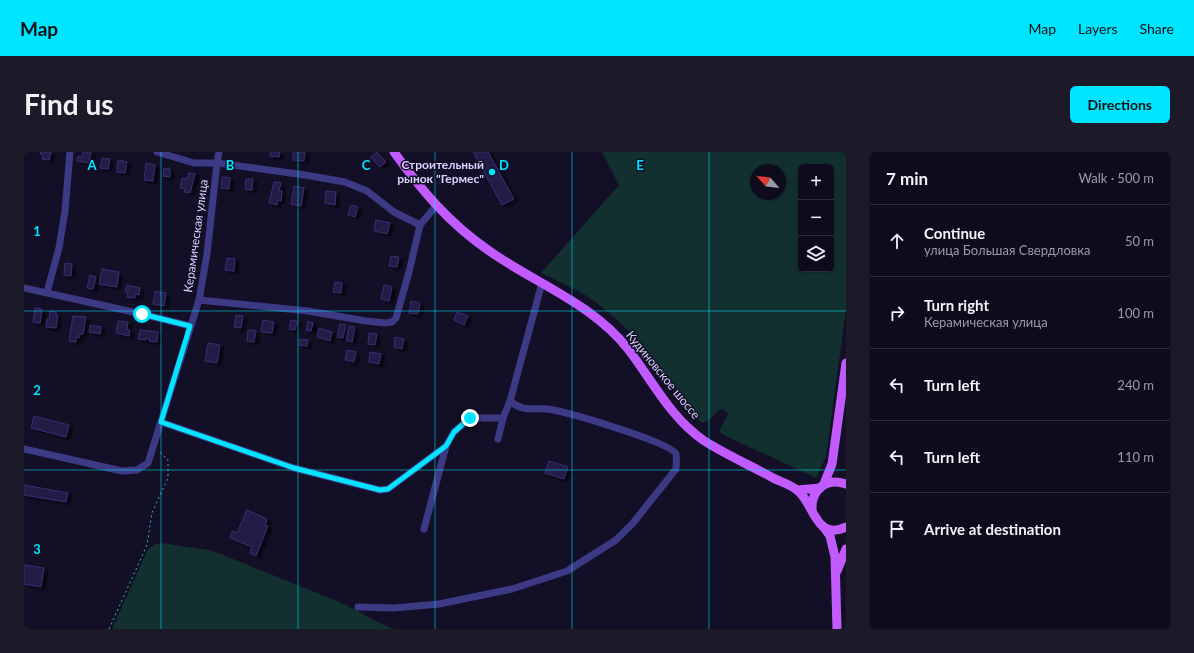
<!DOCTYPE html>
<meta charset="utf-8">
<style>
:root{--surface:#0e0b1c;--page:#1c1929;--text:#f1f3f6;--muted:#9b9ba3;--line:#2e2b3b;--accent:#00e5ff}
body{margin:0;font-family:Lato,sans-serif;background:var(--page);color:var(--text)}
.controls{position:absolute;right:12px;top:12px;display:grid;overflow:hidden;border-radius:6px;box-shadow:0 1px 3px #0004}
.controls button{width:36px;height:36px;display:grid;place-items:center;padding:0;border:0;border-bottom:1px solid var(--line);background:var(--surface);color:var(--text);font:20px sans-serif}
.compass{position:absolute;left:726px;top:12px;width:36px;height:36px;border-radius:50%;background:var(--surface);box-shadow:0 1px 3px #0004;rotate:298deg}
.stop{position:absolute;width:12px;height:12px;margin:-9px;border:3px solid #00e5ff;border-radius:50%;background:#fff}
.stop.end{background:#00e5ff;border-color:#fff;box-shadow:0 1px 4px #0008}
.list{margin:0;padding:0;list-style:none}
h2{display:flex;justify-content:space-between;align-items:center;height:52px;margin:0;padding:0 16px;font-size:17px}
h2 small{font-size:13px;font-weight:400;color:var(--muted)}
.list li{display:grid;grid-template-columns:26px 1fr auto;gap:12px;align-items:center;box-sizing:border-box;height:72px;padding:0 16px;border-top:1px solid var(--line)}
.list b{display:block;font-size:15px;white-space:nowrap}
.list p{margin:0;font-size:13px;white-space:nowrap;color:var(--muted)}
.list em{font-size:13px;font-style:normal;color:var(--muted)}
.icon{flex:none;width:22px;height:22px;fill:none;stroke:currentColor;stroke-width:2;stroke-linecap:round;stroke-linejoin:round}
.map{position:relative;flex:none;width:822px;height:477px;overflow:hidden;border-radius:6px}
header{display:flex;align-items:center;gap:24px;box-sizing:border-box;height:56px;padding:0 20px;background:var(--accent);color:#111}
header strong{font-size:19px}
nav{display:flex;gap:22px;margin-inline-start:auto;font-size:14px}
.intro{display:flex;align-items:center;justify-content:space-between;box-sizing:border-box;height:96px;padding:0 24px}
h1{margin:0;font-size:28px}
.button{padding:10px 18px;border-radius:6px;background:var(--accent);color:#111;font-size:14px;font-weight:700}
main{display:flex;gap:24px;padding:0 24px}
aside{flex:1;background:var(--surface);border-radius:6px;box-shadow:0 1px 3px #0004}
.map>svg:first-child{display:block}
</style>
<header>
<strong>Map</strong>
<nav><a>Map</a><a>Layers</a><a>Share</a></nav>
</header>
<div class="intro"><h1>Find us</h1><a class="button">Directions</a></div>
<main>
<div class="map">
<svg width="822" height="477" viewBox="0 0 822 477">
<defs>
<filter id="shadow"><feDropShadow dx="4" dy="2.5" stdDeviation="1" flood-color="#0009"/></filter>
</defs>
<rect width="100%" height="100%" fill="#130f26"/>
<g fill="#12302f" fill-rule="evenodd">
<path d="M578,0H822V157L802,305L792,326L700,283L695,279L704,262L699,257L695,258L684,269L678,271C653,250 640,221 620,196C603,176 583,157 561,143C547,135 532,128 517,121L595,33ZM777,15H807V117H777ZM732,18H756V42H732Z"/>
<path d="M137,391L184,398L192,400L313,449L330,457L349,468L370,477H88L124,397L131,392Z"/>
</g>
<g fill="#241b47" stroke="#3b2d73" filter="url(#shadow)">
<path d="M17,0H27L25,8L18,7L19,3L16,2Z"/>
<path d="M59,0H67L65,11L53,9L54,4L58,5Z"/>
<path d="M247,0H256L255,5L246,4Z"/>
<path d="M269,0H281L280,9L269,8Z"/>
<path d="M353,0L362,10L355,15L347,5Z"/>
<path d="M449,0H464L490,47L478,53Z"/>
<path d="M78,6L86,7L84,17L76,16Z"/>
<path d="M94,8L103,10L101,21L93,20Z"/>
<path d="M122,11L131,13L129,29L120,28Z"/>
<path d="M140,16L146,17V25L139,24Z"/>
<path d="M165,21L171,22L166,41L160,40L161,37L156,36L158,26L163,27Z"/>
<path d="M198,25L206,26L205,37L197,36Z"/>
<path d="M222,27H229L228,38L221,37Z"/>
<path d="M250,30L257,31L255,39H258L257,49L254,48L253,53L245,51Z"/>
<path d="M270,34L280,36L277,54L267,52Z"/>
<path d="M302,39L312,40L311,53L301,51Z"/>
<path d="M327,53L334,55L331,65L324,63Z"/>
<path d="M352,68L366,71L363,82L350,79Z"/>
<path d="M367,104L375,105L373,115L365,114Z"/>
<path d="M203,106L211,107L210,119L201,118Z"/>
<path d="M41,111L48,112L47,124L40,123Z"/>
<path d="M78,117L95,120L93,135L75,132Z"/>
<path d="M66,123L72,125L69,137L63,136Z"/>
<path d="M311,130L318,131L317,141L309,140Z"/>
<path d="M103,133L116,136L115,143L111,142V146L103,145L104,140H101Z"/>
<path d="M360,133L368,135L365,149L357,147Z"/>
<path d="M131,139L142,141L140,154L129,152Z"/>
<path d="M387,149L396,151L394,162L385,161Z"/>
<path d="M11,156L18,157L16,171L9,170Z"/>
<path d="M26,159L32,160V163H34L32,176L22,175L23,167L25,168Z"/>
<path d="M433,160L444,164L440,173L430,168Z"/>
<path d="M212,163L219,164L217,176L210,175Z"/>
<path d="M49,164L62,165L59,182H55V186L52,185V190L45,189Z"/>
<path d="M239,168L250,170L248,181L237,180Z"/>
<path d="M267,168L273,169L271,178L265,177Z"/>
<path d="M94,169L104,170L103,178H106L105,184L92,181Z"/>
<path d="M284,169L289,171L287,179L282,178Z"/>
<path d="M316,172L322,173L319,186L313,185Z"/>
<path d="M66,173L77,175L76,182L65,180Z"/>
<path d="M325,174L331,175L328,190L322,188Z"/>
<path d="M295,176L308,180L306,189L293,185Z"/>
<path d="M116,178L134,180L133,190L125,189L126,187L122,186V188L114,187Z"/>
<path d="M224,178L232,179L230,190L223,189Z"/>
<path d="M345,181L353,182L351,193L344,192Z"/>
<path d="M371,185L380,187L378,197L370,195Z"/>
<path d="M276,187L284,188L283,194L275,193Z"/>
<path d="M184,191L196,193L193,211L181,209Z"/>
<path d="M323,198L332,200L330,210L321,208Z"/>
<path d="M346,200L357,202L355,212L345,210Z"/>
<path d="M10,264L45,273L42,285L7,276Z"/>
<path d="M525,309L544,315L540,327L521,321Z"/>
<path d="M0,333L44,341L42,350L0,343Z"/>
<path d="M223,358L243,367L241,373L244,374L232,404L226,401L228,395L206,386L208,379L213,381Z"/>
<path d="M0,413L20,416L17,435L0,432Z"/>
</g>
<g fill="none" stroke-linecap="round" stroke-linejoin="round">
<path stroke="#2fb8b0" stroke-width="1" stroke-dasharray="2 3" stroke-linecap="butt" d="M85,477L123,393L128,361L144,326V308L135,299"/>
<g stroke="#3d3a85" stroke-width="7">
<path d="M133,0L170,11H193L281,23L321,30L343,39L370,60L396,73"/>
<path d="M0,136L118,162L166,174"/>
<path d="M23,140L35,96L41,59L46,0"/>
<path d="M175,148L284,159L342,169L361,171L368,170L372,166L385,120L396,73L412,54"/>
<path d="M137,270L270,316L356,338L364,337L422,294L430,280L446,266H479L486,249L518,131"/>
<path d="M474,287L479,266"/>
<path d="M0,297L98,319L113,318L124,311L175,148L183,102L193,11L195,0"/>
<path d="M400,377L422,294"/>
<path d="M334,455L370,456L415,452L488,437L543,419L592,388L609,371L652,317C652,313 653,306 652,302C646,290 546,261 529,258C511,254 502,262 486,249"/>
</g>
<g stroke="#c25bff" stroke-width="9">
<path d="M370,0C397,38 425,71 464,98C510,131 568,151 604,197C628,228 646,265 679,288C702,303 728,314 751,327C758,330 767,333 773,338C790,350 791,390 822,375"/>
<path d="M800,332L808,312L822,211"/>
<path d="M774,338L796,336"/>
<path d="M788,358C787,338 802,325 822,332"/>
<path d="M799,374L806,384L811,405L813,477"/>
<path d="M813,419L822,397"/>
</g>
</g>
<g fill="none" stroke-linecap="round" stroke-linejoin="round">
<path stroke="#00e5ff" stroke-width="5" d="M118,162L166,174L137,270L270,316L356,338L364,337L422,294L430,280L446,266"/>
</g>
<path fill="none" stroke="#00e5ff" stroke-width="1" stroke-opacity="0.55" d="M137,0V477M274,0V477M411,0V477M548,0V477M685,0V477M0,159H822M0,318H822"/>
<circle fill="#00e5ff" stroke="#130f26" stroke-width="1.5" cx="468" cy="20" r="4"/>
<g text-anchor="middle" stroke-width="3" stroke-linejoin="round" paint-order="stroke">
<g font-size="12" font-weight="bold" fill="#d9d4ff" stroke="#130f26" text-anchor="end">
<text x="460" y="17">Строительный<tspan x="460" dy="14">рынок "Гермес"</tspan></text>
</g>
<g font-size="12" fill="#d9d4ff" stroke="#130f26">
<text transform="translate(172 84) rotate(-82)" y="4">Керамическая улица</text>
<text transform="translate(639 223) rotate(51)" y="4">Кудиновское шоссе</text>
</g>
</g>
<g font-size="13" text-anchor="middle" font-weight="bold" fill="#00e5ff" stroke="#130f26" stroke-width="3" stroke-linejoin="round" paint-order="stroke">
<text x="68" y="18">A</text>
<text x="206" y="18">B</text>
<text x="342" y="18">C</text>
<text x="480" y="18">D</text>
<text x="616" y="18">E</text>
<text x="13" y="84">1</text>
<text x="13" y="243">2</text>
<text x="13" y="402">3</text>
</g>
</svg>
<div class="controls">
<button>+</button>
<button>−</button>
<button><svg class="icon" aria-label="layers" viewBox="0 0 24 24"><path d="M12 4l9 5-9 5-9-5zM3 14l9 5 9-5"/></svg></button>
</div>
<svg class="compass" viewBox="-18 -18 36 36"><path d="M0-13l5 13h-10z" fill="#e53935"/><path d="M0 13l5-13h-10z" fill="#9b9ba3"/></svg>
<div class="stop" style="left:118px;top:162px"></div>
<div class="stop end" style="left:446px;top:266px"></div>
</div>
<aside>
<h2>7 min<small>Walk · 500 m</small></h2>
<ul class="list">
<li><svg class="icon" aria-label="ahead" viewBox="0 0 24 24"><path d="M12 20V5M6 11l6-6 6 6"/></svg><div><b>Continue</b><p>улица Большая Свердловка</p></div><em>50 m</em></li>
<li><svg class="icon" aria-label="right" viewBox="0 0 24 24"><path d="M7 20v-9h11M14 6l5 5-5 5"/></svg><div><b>Turn right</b><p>Керамическая улица</p></div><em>100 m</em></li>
<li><svg class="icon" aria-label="left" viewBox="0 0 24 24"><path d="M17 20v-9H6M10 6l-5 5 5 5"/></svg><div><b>Turn left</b></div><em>240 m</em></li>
<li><svg class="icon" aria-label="left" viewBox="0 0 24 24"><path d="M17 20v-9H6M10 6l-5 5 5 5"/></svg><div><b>Turn left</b></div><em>110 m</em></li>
<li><svg class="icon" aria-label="arrive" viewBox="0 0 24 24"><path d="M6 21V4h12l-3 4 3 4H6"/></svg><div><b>Arrive at destination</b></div></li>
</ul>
</aside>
</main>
